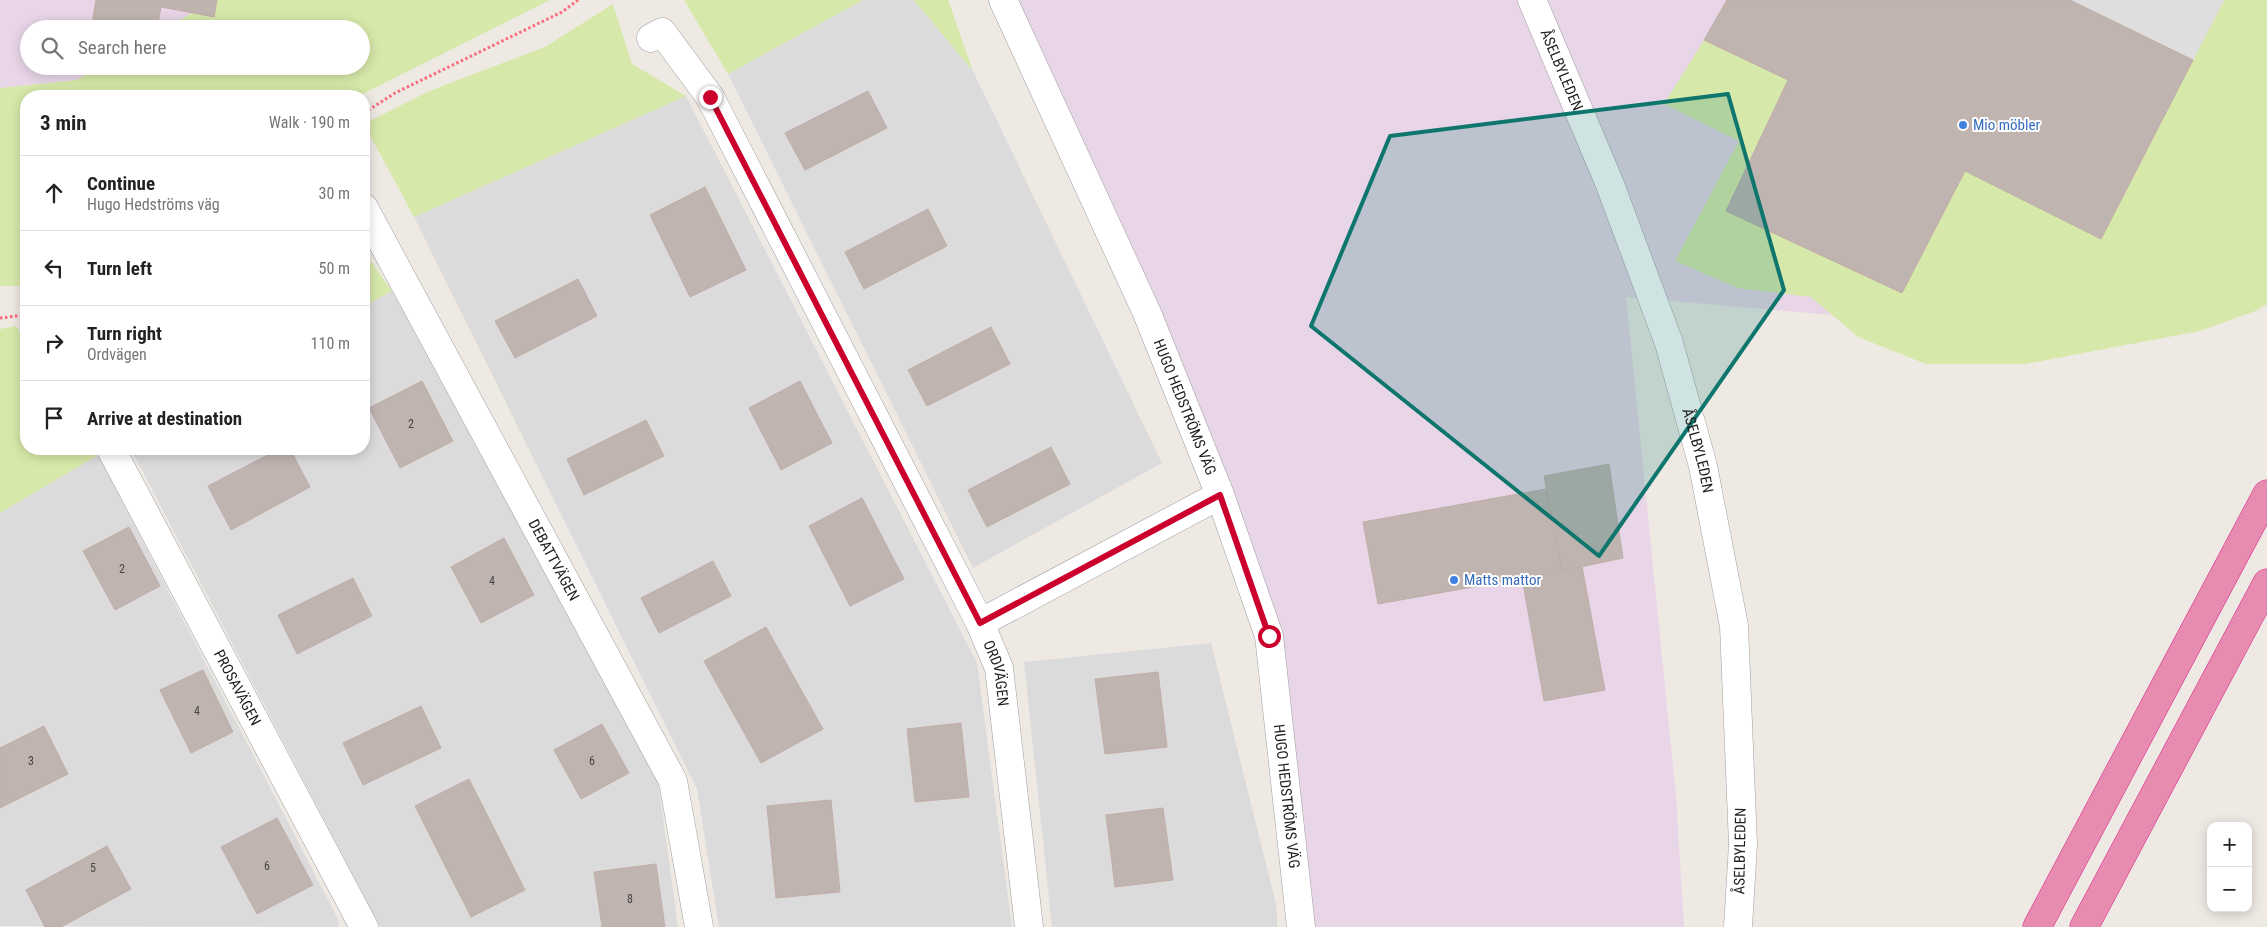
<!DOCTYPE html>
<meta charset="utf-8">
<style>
:root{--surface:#fff;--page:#f2f2f2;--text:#222;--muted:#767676;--line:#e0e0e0}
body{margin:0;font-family:"Roboto Condensed",sans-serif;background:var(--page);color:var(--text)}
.controls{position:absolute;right:15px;bottom:15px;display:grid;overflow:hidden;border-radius:10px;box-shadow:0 2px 12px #0003}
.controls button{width:45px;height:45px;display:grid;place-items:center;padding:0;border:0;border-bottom:1px solid var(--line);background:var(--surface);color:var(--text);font:25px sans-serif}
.stop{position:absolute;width:15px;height:15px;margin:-11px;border:4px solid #cc002c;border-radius:50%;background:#fff}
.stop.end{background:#cc002c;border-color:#fff;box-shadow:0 1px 5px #0008}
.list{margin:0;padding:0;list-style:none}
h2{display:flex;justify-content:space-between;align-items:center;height:65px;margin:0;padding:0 20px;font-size:21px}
h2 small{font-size:16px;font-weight:400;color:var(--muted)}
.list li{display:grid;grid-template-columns:32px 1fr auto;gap:15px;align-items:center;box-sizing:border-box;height:75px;padding:0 20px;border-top:1px solid var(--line)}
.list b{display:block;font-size:19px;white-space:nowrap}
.list p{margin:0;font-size:16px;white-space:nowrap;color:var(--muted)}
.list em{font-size:16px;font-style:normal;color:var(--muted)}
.icon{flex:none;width:28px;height:28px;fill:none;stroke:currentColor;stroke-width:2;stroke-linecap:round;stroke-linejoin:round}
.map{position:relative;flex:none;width:2267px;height:927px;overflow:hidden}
.search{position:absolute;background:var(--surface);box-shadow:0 2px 12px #0003;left:20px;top:20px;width:350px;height:55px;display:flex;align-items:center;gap:12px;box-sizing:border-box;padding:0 18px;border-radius:28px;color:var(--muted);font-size:19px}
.panel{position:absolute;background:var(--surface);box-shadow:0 2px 12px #0003;left:20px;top:90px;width:350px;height:365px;border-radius:20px}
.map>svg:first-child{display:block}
</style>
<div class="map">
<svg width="2267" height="927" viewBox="0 0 2267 927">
<rect width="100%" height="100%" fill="#efe9e4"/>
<g fill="#dcdbdb">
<path d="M863,0H914L973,71L1162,463L973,568L728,74Z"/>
<path d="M686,96L977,663L1012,927H719L697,789L414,217Z"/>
<path d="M392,291L658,781L678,927H380L131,449H364V306Z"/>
<path d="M98,455L337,917L339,927L0,926V513Z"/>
<path d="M1211,643L1277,908V927H1052L1024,662Z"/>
</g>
<g fill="#e8d6e8">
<path d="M0,0H214L165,29H29V66H101L77,80L0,88Z"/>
<path d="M1003,0H2267V17L2097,338L1626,297L1676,797L1684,927H1301L1269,636Z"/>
</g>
<g fill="#d7e9aa">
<path d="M214,0H550L359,96H26V286H0V88L77,80L101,66H361V29H165Z"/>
<path d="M684,0H863L728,74Z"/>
<path d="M914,0H948L973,71Z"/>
<path d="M2224,0H2267V304L2258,310L2200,331L2025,364H1926L1858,337L1811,297L1738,288L1675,261L1739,141L1664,104L1704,40L1788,80L1726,210L1902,293L1965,171L2101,239Z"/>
<path d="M613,4L632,64L686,96L414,217L364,124L429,91L545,47Z"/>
<path d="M364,252L392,291L364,306Z"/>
<path d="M16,326C28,344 30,354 21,374L26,386V449H89L98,455L0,513V329Z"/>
</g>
<path fill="#dedede" d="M2070,0H2224L2193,60Z"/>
<g fill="#c0b4b1" stroke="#c1ada7">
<path d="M96,0H217L214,17L161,7L157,29H91Z"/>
<path d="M1727,0H2070L2193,60L2101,239L1965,171L1902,293L1726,211L1788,80L1704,40Z"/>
<path d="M868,91L887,128L805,170L785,133Z"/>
<path d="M705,187L746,270L690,297L650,215Z"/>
<path d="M928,209L947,246L864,289L845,252Z"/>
<path d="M578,279L597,316L515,358L495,321Z"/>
<path d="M991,327L1010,364L927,406L908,370Z"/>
<path d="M422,381L453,441L400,468L369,408Z"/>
<path d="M800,381L832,443L781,470L749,408Z"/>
<path d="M646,420L664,456L584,495L567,459Z"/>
<path d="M1051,447L1070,484L987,527L968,490Z"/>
<path d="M279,449H290L310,487L231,530L208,486Z"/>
<path d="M1609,464L1623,558L1562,571L1544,476Z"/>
<path d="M1546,489L1562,571L1378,604L1363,522Z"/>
<path d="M862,498L904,579L850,606L809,526Z"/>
<path d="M129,527L160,586L115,610L83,551Z"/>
<path d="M504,538L534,595L481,623L451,567Z"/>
<path d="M713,561L731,596L659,633L641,598Z"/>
<path d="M1582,566L1605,690L1544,701L1522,578Z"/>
<path d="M353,578L372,616L297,654L278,615Z"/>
<path d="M766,627L823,729L761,763L704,661Z"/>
<path d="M203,670L233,732L191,753L160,690Z"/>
<path d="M1158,672L1167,747L1105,754L1095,679Z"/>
<path d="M421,706L441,748L363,785L343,743Z"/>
<path d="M961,723L969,797L915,802L907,729Z"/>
<path d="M602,724L629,773L581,799L554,750Z"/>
<path d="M44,726L68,774L0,808V748Z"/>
<path d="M469,779L525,890L471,917L415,806Z"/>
<path d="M831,800L840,892L776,898L767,806Z"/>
<path d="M1163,808L1173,880L1115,887L1106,815Z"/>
<path d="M277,818L313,885L257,914L221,847Z"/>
<path d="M107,846L131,889L61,927H45L26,890Z"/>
<path d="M656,864L665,927H602L594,872Z"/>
</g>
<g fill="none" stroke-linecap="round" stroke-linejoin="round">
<defs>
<g id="minor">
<path id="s1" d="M1003,0L1147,313L1220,495L1269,636L1301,927"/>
<path id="s2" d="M1532,0L1609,182L1669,343L1703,466L1734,626L1743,844L1738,927"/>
<path id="s3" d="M651,38L662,32L710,97L980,623L999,668L1029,927"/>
<path id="s4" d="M364,208L673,781L699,927"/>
<path id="s5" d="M111,449L364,927"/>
<path d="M980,623L1220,495"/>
</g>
<g id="highway">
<path d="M2037,927L2267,494"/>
<path d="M2084,927L2267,583"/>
</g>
</defs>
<use href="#minor" stroke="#9f9f9f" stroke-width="29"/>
<use href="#highway" stroke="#da248a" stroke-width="29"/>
<g stroke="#fa6b7b" stroke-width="3" stroke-dasharray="2.5 2.5" stroke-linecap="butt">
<path d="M364,113L395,93L562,12L578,0"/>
<path d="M0,318L26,315"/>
</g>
<use href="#minor" stroke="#fff" stroke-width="28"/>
<use href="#highway" stroke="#e78cb0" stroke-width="28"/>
</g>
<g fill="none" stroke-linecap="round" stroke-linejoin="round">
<path stroke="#cc002c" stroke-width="6" d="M710,97L980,623L1220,495L1269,636"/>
</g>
<path fill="#0f766e" fill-opacity="0.2" stroke="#0f766e" stroke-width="4" stroke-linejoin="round" d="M1728,94L1784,290L1599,556L1311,326L1390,136Z"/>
<g fill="#3f7fe0" stroke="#fff" stroke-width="2">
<circle cx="1963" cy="125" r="5"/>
<circle cx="1454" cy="580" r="5"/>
</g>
<g text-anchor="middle" stroke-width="4" stroke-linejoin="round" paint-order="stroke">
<g font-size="12" fill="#464443">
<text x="411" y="428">2</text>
<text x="122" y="573">2</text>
<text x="492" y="585">4</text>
<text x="197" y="715">4</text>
<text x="31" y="765">3</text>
<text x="592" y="765">6</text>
<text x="267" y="870">6</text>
<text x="93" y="872">5</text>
<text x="630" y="903">8</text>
</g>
<g font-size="15" fill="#1e1e1e" stroke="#fff">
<text dy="5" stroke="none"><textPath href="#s2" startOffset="76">ÅSELBYLEDEN</textPath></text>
<text dy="5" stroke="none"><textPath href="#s1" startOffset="446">HUGO HEDSTRÖMS VÄG</textPath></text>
<text dy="5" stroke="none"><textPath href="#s2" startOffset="481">ÅSELBYLEDEN</textPath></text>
<text dy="5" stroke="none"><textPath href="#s4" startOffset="400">DEBATTVÄGEN</textPath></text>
<text dy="5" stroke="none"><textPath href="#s3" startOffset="738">ORDVÄGEN</textPath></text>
<text dy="5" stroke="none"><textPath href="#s5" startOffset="270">PROSAVÄGEN</textPath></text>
<text dy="5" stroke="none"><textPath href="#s1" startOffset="851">HUGO HEDSTRÖMS VÄG</textPath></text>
<text transform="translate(1740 851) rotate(-89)" y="5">ÅSELBYLEDEN</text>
</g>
<g font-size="15" fill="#366cbe" stroke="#fff" text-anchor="start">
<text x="1973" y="130">Mio möbler</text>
<text x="1464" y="585">Matts mattor</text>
</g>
</g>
</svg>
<div class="controls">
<button>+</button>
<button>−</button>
</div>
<div class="stop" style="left:1269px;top:636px"></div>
<div class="stop end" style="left:710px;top:97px"></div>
<div class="search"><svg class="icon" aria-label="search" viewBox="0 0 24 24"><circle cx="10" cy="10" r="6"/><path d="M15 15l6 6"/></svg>Search here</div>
<section class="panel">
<h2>3 min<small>Walk · 190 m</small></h2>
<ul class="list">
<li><svg class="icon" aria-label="ahead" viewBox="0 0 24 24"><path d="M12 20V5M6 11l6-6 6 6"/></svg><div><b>Continue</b><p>Hugo Hedströms väg</p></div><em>30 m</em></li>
<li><svg class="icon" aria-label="left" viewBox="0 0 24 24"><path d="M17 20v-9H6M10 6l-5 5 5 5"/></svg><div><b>Turn left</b></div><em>50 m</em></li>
<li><svg class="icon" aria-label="right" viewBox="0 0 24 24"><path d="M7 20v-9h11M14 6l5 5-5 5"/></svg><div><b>Turn right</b><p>Ordvägen</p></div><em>110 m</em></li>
<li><svg class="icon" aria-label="arrive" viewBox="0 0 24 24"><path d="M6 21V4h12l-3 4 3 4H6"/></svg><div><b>Arrive at destination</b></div></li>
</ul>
</section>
</div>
